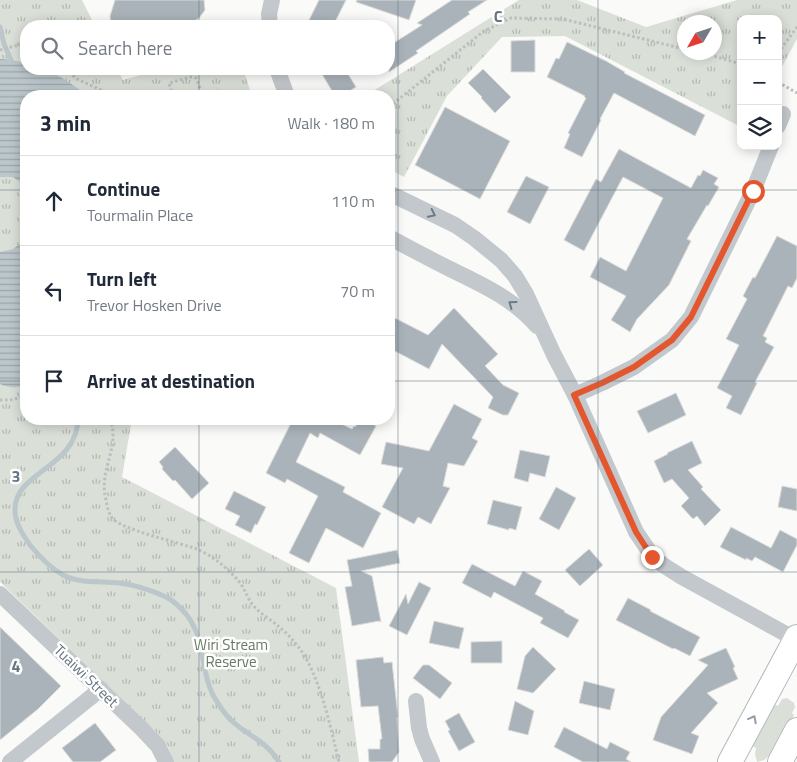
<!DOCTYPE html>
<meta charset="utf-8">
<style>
:root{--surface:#fff;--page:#f2f2f3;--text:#1f2937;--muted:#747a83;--line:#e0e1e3}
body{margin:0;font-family:"Titillium Web",sans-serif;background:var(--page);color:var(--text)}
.controls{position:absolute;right:15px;top:15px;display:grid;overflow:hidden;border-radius:10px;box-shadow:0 2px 12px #0003}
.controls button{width:45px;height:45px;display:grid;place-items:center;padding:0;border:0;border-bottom:1px solid var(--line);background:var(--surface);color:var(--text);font:25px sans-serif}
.compass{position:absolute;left:677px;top:15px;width:45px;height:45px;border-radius:50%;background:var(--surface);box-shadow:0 2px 12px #0003;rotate:231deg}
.stop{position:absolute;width:15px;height:15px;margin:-11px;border:4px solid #e4572e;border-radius:50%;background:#fff}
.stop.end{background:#e4572e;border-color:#fff;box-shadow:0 1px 5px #0008}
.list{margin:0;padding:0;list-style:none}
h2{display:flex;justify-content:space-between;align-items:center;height:65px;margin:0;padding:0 20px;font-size:21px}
h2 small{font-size:16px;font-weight:400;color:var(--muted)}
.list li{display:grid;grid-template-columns:32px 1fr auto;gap:15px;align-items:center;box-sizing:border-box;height:90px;padding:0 20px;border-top:1px solid var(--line)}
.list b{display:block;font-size:19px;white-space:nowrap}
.list p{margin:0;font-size:16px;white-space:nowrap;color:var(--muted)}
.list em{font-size:16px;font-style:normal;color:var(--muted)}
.icon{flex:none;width:28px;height:28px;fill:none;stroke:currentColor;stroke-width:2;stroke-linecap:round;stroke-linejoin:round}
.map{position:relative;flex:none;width:797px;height:762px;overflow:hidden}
.search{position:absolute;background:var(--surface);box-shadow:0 2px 12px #0003;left:20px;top:20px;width:375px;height:55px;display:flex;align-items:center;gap:12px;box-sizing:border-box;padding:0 18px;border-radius:20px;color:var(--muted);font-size:19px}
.panel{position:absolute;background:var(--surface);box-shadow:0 2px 12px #0003;left:20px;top:90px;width:375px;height:335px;border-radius:20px}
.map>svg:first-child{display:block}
</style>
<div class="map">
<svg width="797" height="762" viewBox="0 0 797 762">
<defs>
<pattern id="park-tufts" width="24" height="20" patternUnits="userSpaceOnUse" patternTransform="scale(1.25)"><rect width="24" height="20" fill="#dadfd7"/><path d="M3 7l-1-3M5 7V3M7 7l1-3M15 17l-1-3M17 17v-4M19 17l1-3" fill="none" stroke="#b4b9b4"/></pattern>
<pattern id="water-rules" width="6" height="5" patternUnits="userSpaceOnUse" patternTransform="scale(1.25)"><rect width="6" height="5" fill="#bbc7cb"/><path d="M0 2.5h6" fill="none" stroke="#9ca6aa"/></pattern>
</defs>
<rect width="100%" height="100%" fill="#fafaf8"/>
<path fill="#dadfd7" d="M787,698L794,703L795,707L792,713L794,715L772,756L770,755L764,760L757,762L755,754L756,748L752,746L774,704L778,706L782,699Z"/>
<g fill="url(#park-tufts)" fill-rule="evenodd">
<path d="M0,0H82L95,26H26V69H117L123,80L162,69H243L252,96H26V419H132L122,477L336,588L359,762H174L168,747L156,732L0,582Z"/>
<path d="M519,0H577L646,27L737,0H797V39L778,74V19H741V127L565,36L502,37L447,96L404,177L389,169V96H365ZM714,22V52H684V22Z"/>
</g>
<g fill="url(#water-rules)">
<path d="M0,59L11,60L26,63V69C32,69 38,68 43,69C59,74 75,87 89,96H26V186L13,177H0Z"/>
<path d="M26,232V384C17,389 10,388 0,384V252L13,249L24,241Z"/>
</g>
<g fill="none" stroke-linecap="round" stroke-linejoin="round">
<g stroke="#bbc7cb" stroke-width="5">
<path d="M0,27L4,44L11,60"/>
<path d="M78,419C77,468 13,472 15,511C15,523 23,535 30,545C39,556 50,568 63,575C80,584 101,581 119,583C136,585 151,590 166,597C174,601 180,607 186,614C207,641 199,668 213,695C218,704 224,713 231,720C247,736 266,740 279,762"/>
</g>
</g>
<g fill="#aab3b9" stroke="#dcdcda">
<path d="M115,0H204L205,10L199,18L187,26H111L110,16Z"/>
<path d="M319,0H346L333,26H316L308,22Z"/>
<path d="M357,0H416L409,20L356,2Z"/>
<path d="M452,0H487L468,12L470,14L416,51L418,53L389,72V46L422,25L417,23Z"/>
<path d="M535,40V72H511V41Z"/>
<path d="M567,42L606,61L625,72L624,73L705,115L695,136L614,93L600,119L601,120L582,157L564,148L570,134L568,133L586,98L584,97L585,96L547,77L556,58L559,59Z"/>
<path d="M319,69H345L356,87L341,96H335Z"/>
<path d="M483,69L511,97L495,113L481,98L482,97L468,83Z"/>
<path d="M445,107L510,141L480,199L415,165Z"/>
<path d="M619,149L691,188L698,175L700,176L703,170L718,178L714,184L719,187L708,206L707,205L687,239L691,241L669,285L637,319L630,332L611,320L626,296L590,277L600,257L626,271L663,198L623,177L584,251L564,240L596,179L601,182Z"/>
<path d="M526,176L549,187L530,224L507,212Z"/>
<path d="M777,236L797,246V278L792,288L788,286L763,336L767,338L765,342L774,347L755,382L757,383L741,415L726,408L732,396L717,388L739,345L726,339L747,299L743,296L753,277L755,278Z"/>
<path d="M454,308L498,354L485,366L503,385L519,393L508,415H503L488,408L493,397L442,344L429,369L389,348V315L428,335Z"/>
<path d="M676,393L686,415L648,433L637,411Z"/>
<path d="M454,404L482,419L472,438L478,441L464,466L448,463L443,486L450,488L431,524L418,517L414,524L382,507L403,468L381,464L386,442L429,451Z"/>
<path d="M282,419H331L352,429L354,426L355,427L360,420H365L376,426L360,455L320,433L318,438L310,433L296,462L345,487L343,492L381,513L363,548L326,528L309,563L289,553L318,496L287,479L285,483L266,473L291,423Z"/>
<path d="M692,441L702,463L688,470L703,487L701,489L721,510L705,526L697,516L693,519L681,506L689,498L672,479L664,483L654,461L668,454L667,453Z"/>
<path d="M175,447L209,483L192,499L175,480L173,481L162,469L163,467L159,462Z"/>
<path d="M520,450L550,456L545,477L530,473L528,482L514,478Z"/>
<path d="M782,486L797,489V511L778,507Z"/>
<path d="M556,487L576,498L559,530L539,519Z"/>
<path d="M234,491L266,507L257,525L255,524L251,533L235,525L240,516L225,509Z"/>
<path d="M493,500L522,507L516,530L509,528V530L487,524Z"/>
<path d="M731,527L771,548L780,530L797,539V545L783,572L755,557L752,561L746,558V560L720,547Z"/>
<path d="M589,549L603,565L580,586L565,570Z"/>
<path d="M397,550L400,563L361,571L372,576L381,622L379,621L352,626L345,587L352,586L347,560Z"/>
<path d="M472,564L515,586L523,571L542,581L535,594L565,611L564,612L579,620L568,638L540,623L543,618L494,592L491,598L462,583Z"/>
<path d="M419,582L431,588L407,635L389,626L406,594L408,604Z"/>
<path d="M628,598L651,610L650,611L700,637L690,656L674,648L673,649L616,620Z"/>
<path d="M434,621L464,628L459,649L429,643Z"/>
<path d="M0,627L61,686L38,709L0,740Z"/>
<path d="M502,641V663H471V642Z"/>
<path d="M533,647L556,669L533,693L517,689L525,656Z"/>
<path d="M726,648L735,667L733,668L738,679L707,693L718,703L691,733L699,736L692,754L653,740L661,717L708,665L698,660Z"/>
<path d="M383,657L384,663L392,662L398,717L397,718L399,752L392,762H369L368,749H380V739H382L378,706L361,707L356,660Z"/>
<path d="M423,665H429L452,683L440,699L413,678Z"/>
<path d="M584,681L615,689L610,710L579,703Z"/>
<path d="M515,701L534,711L528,735L508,730Z"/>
<path d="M459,713L475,742L459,751L448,731L450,730L445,721Z"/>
<path d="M95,723L116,750L100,762H73L62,748Z"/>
<path d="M564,727L607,749L610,742L630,752L626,759L631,762H583L554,747Z"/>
</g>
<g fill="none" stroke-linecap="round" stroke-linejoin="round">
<defs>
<g id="secondary">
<path d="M730,762L797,637"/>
<path d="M780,762L797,730"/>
</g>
</defs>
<use href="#secondary" stroke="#b3babf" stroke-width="26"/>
<g stroke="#bbbfc2" stroke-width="3" stroke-dasharray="2.5 2.5" stroke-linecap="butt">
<path d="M0,50L26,43"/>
<path d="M700,52L741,64"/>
<path d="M778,53L797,27"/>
<path d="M65,69L77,79L101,90L110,96"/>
<path d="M778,82L797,93"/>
<path d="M173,96L169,83L191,77L196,78L203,96"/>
<path d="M209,96L218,91L225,96"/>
<path d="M389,107L484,31L511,18L563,19L684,49"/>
<path d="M0,400H10L26,396"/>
<path d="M110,419C121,448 98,469 106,500C107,506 108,512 112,518C120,529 180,543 197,549C213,556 230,570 241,584C245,591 248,598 252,604C259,613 270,619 278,626C285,631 291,638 297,645C320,674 330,726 339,762"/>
</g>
<g stroke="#c3c8cc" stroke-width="16">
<path d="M270,26L269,14L272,0"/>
<path d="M277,69L287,96"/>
<path d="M778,126L783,114"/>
<path d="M389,193L455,225L474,238L501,260L515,276L526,294L554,355L575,395L636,532L653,557L663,565L682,577L797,640"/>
<path d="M389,237C409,248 430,259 450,269C481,284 514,299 537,326"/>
<path d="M575,395L602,383L634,367L672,340L691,317L753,191L771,146"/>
<path d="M0,594L142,729L158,746L166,762"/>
<path d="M416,701L419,728L422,739L432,762"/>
<path d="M10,762L101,689"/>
</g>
<use href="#secondary" stroke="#fff" stroke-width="24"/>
</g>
<defs><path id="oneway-chevron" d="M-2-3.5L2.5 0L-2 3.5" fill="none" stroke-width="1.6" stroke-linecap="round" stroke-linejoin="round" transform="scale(1.25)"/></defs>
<g stroke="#6a7a87">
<use href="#oneway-chevron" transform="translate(432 214) rotate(26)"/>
<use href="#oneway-chevron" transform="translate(512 304) rotate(-144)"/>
</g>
<use stroke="#939fa8" href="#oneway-chevron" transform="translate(753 719) rotate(-62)"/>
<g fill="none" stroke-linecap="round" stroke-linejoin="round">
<path stroke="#e4572e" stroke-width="6" d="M652,557L636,532L574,395L602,383L634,367L672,340L691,317L753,191"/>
</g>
<path fill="none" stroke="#657683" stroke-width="1" stroke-opacity="0.55" d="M199,0V26M398,0V762M598,0V762M199,69V96M0,190H26M389,190H797M0,381H26M389,381H797M199,419V762M0,572H797"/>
<g text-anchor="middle" stroke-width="5" stroke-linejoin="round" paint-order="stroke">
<g font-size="15" fill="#687a64" stroke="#fff">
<text x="231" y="650">Wiri Stream<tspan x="231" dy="17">Reserve</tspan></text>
</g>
<g font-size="15" fill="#657683" stroke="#fff">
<text transform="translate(86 676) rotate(44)" y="5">Tuaiwi Street</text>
</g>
</g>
<g font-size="16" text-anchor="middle" font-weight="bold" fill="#657683" stroke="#fff" stroke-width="5" stroke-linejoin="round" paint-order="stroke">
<text x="498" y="22">C</text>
<text x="16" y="482">3</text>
<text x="16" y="672">4</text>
</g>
</svg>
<div class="controls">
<button>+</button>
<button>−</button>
<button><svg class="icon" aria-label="layers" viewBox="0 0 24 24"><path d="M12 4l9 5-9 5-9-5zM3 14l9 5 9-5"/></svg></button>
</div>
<svg class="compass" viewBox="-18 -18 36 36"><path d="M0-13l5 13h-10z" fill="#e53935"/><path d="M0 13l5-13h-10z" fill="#747a83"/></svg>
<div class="stop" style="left:753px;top:191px"></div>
<div class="stop end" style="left:652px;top:557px"></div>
<div class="search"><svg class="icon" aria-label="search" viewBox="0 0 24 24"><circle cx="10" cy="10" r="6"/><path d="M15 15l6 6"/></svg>Search here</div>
<section class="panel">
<h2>3 min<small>Walk · 180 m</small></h2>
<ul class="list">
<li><svg class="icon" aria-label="ahead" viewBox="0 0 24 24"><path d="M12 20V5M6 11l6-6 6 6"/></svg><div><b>Continue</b><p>Tourmalin Place</p></div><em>110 m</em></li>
<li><svg class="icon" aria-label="left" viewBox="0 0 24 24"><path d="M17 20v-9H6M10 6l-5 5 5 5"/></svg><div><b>Turn left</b><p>Trevor Hosken Drive</p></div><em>70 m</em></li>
<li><svg class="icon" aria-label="arrive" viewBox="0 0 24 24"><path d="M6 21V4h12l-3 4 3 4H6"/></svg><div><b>Arrive at destination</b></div></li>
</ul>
</section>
</div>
